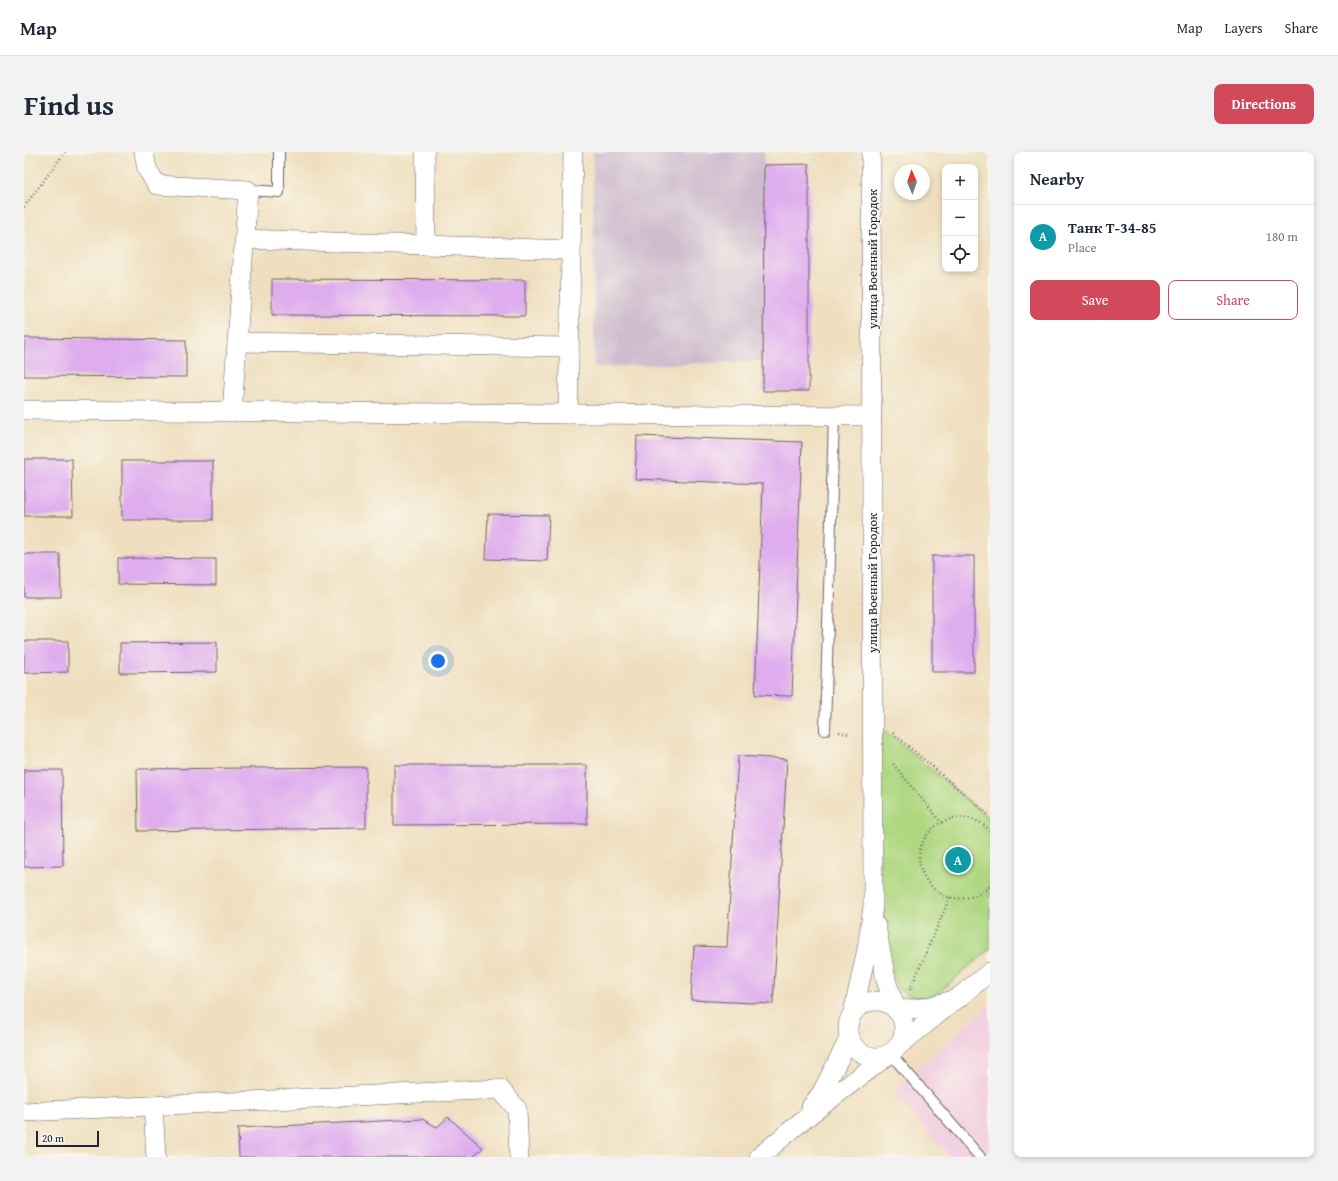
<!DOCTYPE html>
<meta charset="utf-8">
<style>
:root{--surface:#fff;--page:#f2f2f3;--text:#1f2937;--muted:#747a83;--line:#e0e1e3;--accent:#d1495b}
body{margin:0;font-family:"Gentium Book Plus",serif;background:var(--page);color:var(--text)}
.controls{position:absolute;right:12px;top:12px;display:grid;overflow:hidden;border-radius:8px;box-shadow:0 2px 6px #0003}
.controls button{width:36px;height:36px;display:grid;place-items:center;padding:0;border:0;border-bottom:1px solid var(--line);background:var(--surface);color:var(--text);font:20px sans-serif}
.compass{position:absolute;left:870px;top:12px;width:36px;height:36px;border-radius:50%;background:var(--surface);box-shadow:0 2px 6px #0003;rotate:358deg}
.scale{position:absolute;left:12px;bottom:10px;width:63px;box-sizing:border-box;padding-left:4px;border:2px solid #22223b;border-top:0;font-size:11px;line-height:14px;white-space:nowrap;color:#22223b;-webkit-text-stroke:3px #fbf7ec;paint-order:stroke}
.you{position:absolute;left:414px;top:509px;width:14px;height:14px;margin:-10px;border:3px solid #fff;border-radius:50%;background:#1a73e8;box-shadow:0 0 0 6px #1a73e833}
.badge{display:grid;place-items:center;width:26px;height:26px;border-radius:50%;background:var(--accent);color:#fff;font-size:13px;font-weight:700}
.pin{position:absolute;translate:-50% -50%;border:2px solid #fff;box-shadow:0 1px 4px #0006}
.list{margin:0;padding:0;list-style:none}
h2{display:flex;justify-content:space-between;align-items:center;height:52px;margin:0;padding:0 16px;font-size:17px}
h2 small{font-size:13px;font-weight:400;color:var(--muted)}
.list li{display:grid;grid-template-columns:26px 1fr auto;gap:12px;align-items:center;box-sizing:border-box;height:64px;padding:0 16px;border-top:1px solid var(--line)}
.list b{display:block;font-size:15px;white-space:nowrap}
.list p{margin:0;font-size:13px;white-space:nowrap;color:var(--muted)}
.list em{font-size:13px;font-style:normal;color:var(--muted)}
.actions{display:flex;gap:8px;padding:12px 16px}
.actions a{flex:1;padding:9px 0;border:1px solid var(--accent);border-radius:8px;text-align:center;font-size:14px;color:var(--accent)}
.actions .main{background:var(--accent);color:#fff}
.icon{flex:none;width:22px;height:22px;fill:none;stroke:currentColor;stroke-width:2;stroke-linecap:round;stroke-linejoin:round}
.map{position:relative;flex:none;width:966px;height:1005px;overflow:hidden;border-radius:8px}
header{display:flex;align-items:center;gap:24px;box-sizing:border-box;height:56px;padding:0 20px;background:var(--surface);border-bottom:1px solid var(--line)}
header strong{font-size:19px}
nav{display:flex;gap:22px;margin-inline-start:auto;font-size:14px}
.intro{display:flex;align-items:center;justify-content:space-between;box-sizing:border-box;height:96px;padding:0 24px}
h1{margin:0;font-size:28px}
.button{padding:10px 18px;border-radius:8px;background:var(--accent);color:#fff;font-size:14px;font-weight:700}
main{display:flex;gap:24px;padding:0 24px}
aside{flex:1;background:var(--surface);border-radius:8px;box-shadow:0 2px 6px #0003}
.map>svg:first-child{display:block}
</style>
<header>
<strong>Map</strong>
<nav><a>Map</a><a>Layers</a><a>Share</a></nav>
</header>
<div class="intro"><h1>Find us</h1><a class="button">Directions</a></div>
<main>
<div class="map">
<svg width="966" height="1005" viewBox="0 0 966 1005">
<rect width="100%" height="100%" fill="#fbf7ec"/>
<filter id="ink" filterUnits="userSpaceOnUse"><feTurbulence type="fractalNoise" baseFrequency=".025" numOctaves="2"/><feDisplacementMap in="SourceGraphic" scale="8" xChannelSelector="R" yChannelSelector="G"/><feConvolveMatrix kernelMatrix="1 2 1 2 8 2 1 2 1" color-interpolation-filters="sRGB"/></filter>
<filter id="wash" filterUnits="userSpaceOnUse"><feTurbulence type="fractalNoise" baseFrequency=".012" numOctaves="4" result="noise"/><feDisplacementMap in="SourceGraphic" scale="16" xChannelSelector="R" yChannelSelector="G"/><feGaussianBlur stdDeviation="0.9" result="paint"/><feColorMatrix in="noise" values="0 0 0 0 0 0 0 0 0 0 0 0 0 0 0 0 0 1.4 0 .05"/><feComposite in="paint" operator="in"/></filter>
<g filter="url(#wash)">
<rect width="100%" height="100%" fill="#efdfbf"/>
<path fill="#f2cfe0" d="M966,852V1005H926L869,941L886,922Z"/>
<path fill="#cfbdcf" d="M569,0H740L739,209L570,215Z"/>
<path fill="#b0d883" stroke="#697d5f" d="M856,574L966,667V797L909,845L891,847L873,836L863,803L856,726Z"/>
<g id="blocks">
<g fill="#dfacee">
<path d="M785,12V239H739L740,13Z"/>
<path d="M248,127L501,128V164L248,163Z"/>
<path d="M0,186L162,188V225L0,224Z"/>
<path d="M613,284L778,290L768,544L731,543L739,332L611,327Z"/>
<path d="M0,307H48L49,364H0Z"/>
<rect x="98" y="309" width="91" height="59"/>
<path d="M464,362L525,363L523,409L462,407Z"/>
<path d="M0,402H36L37,445H0Z"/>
<rect x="908" y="404" width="42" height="116"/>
<path d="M94,406L192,407V433L94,432Z"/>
<path d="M0,489H44V520L0,521Z"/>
<path d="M193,490V520L96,521V491Z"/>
<path d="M714,604L763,607L749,852L667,848L670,794L703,795Z"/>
<path d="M370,613H563V672L370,673Z"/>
<path d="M342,615V676L114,679L113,617Z"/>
<path d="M0,618H38L39,714L0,715Z"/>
<path d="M424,965L459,996L449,1005H215L214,976L398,967L413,975Z"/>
</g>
</g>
</g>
<g filter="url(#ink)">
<use href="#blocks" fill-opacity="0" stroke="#6a6469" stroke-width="1"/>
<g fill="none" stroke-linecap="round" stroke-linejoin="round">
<defs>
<g id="lane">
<path d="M224,38L255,40V0"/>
<path d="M801,578L810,264"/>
<path d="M866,901L956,1005"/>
</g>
<g id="street">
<path d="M120,0L123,17L133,33L224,38L208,260"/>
<path d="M401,0L402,93"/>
<path d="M221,87L547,98"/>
<path d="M213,190L545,195"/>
<path d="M0,258L848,264"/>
<path d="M544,262L549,0"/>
<path d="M852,774L862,828L872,858C895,858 914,853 935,846"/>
<circle cx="852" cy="877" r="28"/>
<path d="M829,861L843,797L849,754L847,0"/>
<path d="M873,895L966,820"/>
<path d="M129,954L132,1005"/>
<path d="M787,955L798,940L825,887"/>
<path d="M0,960L476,937L493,957L495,1005"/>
<path d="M735,1005L779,968L864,903"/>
</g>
</defs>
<use href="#lane" stroke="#6a6469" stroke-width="12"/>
<use href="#street" stroke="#6a6469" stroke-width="20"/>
<g stroke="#6a6469" stroke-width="2.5" stroke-dasharray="1 3" stroke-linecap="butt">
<path d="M0,55L41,0"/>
<path d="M815,580L824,582"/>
<path d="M869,581L966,664"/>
<path d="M869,612L917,670"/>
<path d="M966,679C932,642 874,688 903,729C909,738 919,745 930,746C943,748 958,743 966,733"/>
<path d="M886,838L926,745"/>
</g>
<use href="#lane" stroke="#fff" stroke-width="10"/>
<use href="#street" stroke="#fff" stroke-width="19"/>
</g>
</g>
<g text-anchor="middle" stroke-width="3" stroke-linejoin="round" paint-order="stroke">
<g font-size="13" fill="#22223b" stroke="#fbf7ec">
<text transform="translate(848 107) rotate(-90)" y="5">улица Военный Городок</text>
<text transform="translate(848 431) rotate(-90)" y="5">улица Военный Городок</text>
</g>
</g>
</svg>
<div class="controls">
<button>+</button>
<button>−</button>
<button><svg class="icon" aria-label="locate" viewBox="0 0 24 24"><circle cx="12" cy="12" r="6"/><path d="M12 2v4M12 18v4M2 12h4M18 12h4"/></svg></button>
</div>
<svg class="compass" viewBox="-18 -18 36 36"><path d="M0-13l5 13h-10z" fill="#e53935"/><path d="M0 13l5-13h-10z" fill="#747a83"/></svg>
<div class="scale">20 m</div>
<div class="you"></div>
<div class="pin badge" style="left:934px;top:708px;background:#0f9aa8">A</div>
</div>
<aside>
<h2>Nearby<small></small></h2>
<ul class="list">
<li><span class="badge" style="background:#0f9aa8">A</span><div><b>Танк Т-34-85</b><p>Place</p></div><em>180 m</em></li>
</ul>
<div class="actions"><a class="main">Save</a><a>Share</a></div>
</aside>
</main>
